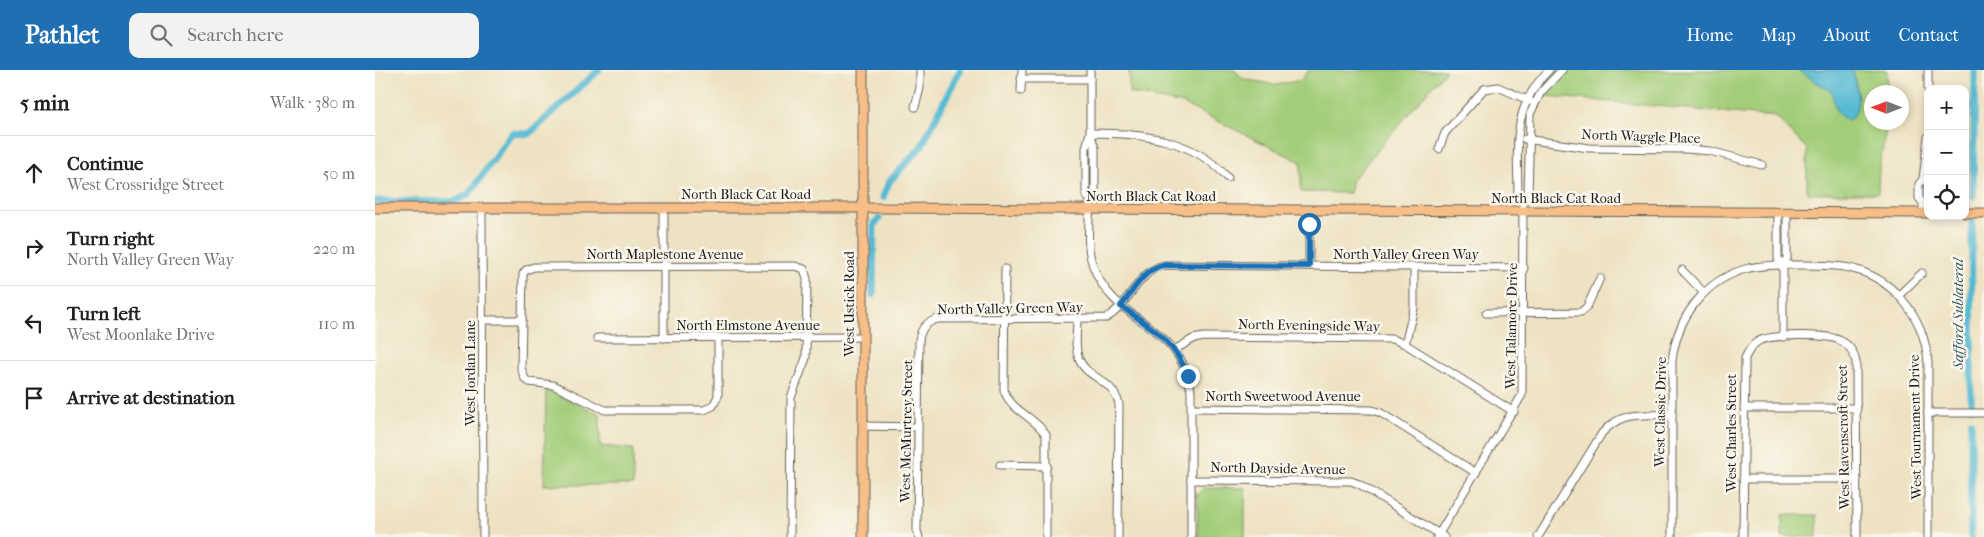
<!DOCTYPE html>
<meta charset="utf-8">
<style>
:root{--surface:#fff;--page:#f2f2f2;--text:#202124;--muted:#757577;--line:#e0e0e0;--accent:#1f6fb2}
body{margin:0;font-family:"IM FELL French Canon",serif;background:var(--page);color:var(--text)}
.controls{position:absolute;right:15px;top:15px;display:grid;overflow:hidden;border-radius:10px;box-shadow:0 2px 8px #0003}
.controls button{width:45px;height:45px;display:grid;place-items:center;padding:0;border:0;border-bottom:1px solid var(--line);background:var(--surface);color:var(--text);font:25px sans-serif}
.compass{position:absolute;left:1489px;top:15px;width:45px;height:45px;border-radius:50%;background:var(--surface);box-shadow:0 2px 8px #0003;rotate:270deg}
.stop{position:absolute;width:15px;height:15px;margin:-11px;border:4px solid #1f6fb2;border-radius:50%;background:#fff}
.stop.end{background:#1f6fb2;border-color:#fff;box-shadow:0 1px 5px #0008}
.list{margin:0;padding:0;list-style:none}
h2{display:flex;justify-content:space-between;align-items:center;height:65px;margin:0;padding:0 20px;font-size:21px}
h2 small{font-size:16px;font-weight:400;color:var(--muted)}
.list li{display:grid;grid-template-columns:32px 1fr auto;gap:15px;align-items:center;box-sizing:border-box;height:75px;padding:0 20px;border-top:1px solid var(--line)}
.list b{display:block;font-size:19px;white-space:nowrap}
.list p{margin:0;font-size:16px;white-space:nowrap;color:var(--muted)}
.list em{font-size:16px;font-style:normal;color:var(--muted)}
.icon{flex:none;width:28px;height:28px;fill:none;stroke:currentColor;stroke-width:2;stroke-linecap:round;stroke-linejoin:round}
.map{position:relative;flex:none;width:1609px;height:467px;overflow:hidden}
header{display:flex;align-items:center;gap:30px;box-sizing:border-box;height:70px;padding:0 25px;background:var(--accent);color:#fff}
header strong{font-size:24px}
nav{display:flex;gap:28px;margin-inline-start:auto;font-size:18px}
.search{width:350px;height:45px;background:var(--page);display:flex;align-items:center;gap:12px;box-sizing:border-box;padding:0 18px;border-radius:10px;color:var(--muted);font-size:19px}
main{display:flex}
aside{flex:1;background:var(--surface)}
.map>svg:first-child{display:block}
</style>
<header>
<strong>Pathlet</strong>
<div class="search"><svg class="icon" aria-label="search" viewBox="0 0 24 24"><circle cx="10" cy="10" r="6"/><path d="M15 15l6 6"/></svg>Search here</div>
<nav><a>Home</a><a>Map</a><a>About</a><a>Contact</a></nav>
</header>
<main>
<aside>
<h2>5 min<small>Walk · 380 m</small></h2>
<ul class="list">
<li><svg class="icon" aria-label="ahead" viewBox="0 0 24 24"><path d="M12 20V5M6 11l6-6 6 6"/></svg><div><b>Continue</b><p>West Crossridge Street</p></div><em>50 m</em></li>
<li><svg class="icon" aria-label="right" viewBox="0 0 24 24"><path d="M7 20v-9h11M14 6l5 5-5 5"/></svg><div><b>Turn right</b><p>North Valley Green Way</p></div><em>220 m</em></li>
<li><svg class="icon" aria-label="left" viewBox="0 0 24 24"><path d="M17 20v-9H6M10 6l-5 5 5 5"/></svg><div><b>Turn left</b><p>West Moonlake Drive</p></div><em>110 m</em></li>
<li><svg class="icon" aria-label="arrive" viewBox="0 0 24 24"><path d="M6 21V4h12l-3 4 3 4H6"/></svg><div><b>Arrive at destination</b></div></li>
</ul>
</aside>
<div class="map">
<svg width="1609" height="467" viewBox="0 0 1609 467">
<rect width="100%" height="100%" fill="#fbf7ec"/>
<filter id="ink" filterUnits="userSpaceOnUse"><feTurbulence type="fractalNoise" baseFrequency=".02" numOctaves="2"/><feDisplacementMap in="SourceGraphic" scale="10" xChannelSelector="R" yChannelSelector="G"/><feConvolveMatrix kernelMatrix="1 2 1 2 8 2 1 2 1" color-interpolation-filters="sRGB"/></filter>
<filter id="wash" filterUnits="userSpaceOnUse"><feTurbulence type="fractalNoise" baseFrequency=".0096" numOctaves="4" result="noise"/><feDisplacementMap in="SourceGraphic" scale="20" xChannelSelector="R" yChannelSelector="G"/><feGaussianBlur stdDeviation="1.12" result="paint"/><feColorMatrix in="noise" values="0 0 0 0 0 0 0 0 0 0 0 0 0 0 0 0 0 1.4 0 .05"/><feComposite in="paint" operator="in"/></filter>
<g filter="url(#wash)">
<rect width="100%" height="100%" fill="#eee2c2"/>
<g fill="#a3cd79" stroke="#60744a">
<path d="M754,0H860L868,9L902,15L926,10L934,0H1071L976,111L975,123L926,122V92L808,34L754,23Z"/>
<path d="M1178,0H1512V22H1496V52L1512,53L1504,98L1503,123H1432V79L1401,47L1171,26L1188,8Z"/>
<path d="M171,320L225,344V376L258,379V415H169Z"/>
<path d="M828,418H870V467H823L822,424Z"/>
<rect x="1407" y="445" width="35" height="22"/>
</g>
<path fill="#55bad3" stroke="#386b78" d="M1423,0H1478C1481,16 1489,39 1474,50C1460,47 1460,35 1457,22Z"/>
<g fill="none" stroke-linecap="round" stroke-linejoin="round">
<g stroke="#55bad3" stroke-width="7">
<path d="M1598,126L1600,0"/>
<path d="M508,127L514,112L546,77L585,0"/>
<path d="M0,131L79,132L94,124L137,63L154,64L224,0"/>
<path d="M498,225L499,154L504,149"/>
<path d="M1596,337L1597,151"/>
<path d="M1596,467V352"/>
</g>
</g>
</g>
<g filter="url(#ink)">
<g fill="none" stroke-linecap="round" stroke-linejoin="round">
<defs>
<g id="minor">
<path d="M1174,0C1135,39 1143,77 1143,128L1148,130L1153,128L1155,44L1166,22L1187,0"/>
<path d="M646,9H715"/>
<path d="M1553,19V0"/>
<path d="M646,21L647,0"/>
<path d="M540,37L545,18V0"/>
<path d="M715,63L720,78V127L715,128L711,126V78L715,63V0"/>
<path d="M715,63C765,63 818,68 853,108"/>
<path d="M1150,69L1214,78L1311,79L1335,81L1387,95"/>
<path d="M1064,79L1070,63L1109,19L1123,17L1155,31"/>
<path d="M1548,109L1553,67"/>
<path d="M715,128C715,150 710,175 718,196C739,255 806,251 816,321V467"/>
<path d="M107,138L108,467"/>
<path d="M289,138V268"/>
<path d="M934,141V196"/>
<path d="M1403,143V189L1408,195"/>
<path d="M1548,143V133L1544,128V114L1548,109L1553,114"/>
<path d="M630,199L629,320C636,342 660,346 671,365V467"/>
<path d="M1307,200L1329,223"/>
<path d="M1524,225L1547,203"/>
<path d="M1111,243L1206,242L1212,237L1225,208"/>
<path d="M702,249C702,262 699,277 704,289C712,309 737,308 744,334L743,467"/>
<path d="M111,250H147"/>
<path d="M343,267V326L338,336L329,340H230L178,315L154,312L150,309L146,298L148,204L151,200L159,197L420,196L429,199L432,209L431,288L416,328L415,467"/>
<path d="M1408,267V195L1412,188V143"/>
<path d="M222,268L488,267"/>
<path d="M1030,274L1039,238V197"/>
<path d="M801,279L818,269L829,267L1017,269L1030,274L1139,342"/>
<path d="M817,338L997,340L1006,343L1101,403"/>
<path d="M1369,338H1482"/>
<path d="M1553,343H1609"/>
<path d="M488,356L543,357"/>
<path d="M625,395L672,396"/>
<path d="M1368,409H1482"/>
<path d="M816,410L976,411L984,414L1069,467"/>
<path d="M544,467L542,461L544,270C546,258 551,252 563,249L731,248C755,235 761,202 789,195L1149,198"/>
<path d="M1062,467L1147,325L1148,130"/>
<path d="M1163,467L1227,363C1248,340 1268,345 1297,345"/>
<path d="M1297,467V291C1302,247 1330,209 1374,198C1392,194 1410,195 1427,195C1441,195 1455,195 1469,197C1517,205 1549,245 1553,292V467"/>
<path d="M1368,467L1370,288C1373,282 1376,276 1382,272C1394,264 1453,263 1466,271C1475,275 1479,283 1481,292L1482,467"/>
</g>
<g id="major">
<path d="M0,138H499L1553,143"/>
<path d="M1590,143H1609"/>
<path d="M488,467V0"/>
</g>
</defs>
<use href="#minor" stroke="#666156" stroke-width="9"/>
<use href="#major" stroke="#666156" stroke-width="11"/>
<use href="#minor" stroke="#fff" stroke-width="7"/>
<use href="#major" stroke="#f7be88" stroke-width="9"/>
</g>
</g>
<g fill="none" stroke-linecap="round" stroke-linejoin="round" filter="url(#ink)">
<path stroke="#1f6fb2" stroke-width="6" d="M813,306C800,271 775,257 746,236C759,220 768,200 788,195L934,196V154"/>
</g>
<g text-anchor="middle" stroke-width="5" stroke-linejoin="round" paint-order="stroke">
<g font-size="14" fill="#1c1c1c" stroke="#fbf7ec">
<text transform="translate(1266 66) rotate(2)" y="5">North Waggle Place</text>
<text x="371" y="129">North Black Cat Road</text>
<text x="776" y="131">North Black Cat Road</text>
<text x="1181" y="133">North Black Cat Road</text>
<text x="290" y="189">North Maplestone Avenue</text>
<text x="1031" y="189">North Valley Green Way</text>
<text transform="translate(474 234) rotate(-90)" y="5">West Ustick Road</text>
<text transform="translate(635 238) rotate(-1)" y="5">North Valley Green Way</text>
<text x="373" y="260">North Elmstone Avenue</text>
<text transform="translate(934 255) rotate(1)" y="5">North Eveningside Way</text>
<text transform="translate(1136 256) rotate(-89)" y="5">West Talamore Drive</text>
<text transform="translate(95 303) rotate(-90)" y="5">West Jordan Lane</text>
<text x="908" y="331">North Sweetwood Avenue</text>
<text transform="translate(1285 342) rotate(-89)" y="5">West Classic Drive</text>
<text transform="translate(1540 357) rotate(-91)" y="5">West Tournament Drive</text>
<text transform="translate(531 361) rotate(-89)" y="5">West McMurtrey Street</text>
<text transform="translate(1356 363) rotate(-90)" y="5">West Charles Street</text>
<text transform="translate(1468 367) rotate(-91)" y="5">West Ravenscroft Street</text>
<text transform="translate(903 398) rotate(1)" y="5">North Dayside Avenue</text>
</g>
<g font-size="15" font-style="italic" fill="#335b65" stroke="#fbf7ec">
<text transform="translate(1583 244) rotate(-90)" y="5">Safford Sublateral</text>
</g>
</g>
</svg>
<div class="controls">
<button>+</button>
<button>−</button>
<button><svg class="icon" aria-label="locate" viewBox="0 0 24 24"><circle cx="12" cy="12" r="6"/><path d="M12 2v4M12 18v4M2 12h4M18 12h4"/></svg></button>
</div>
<svg class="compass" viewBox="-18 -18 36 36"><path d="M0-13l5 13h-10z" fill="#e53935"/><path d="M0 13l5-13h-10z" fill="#757577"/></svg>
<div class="stop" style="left:934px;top:154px"></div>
<div class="stop end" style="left:813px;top:306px"></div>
</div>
</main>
